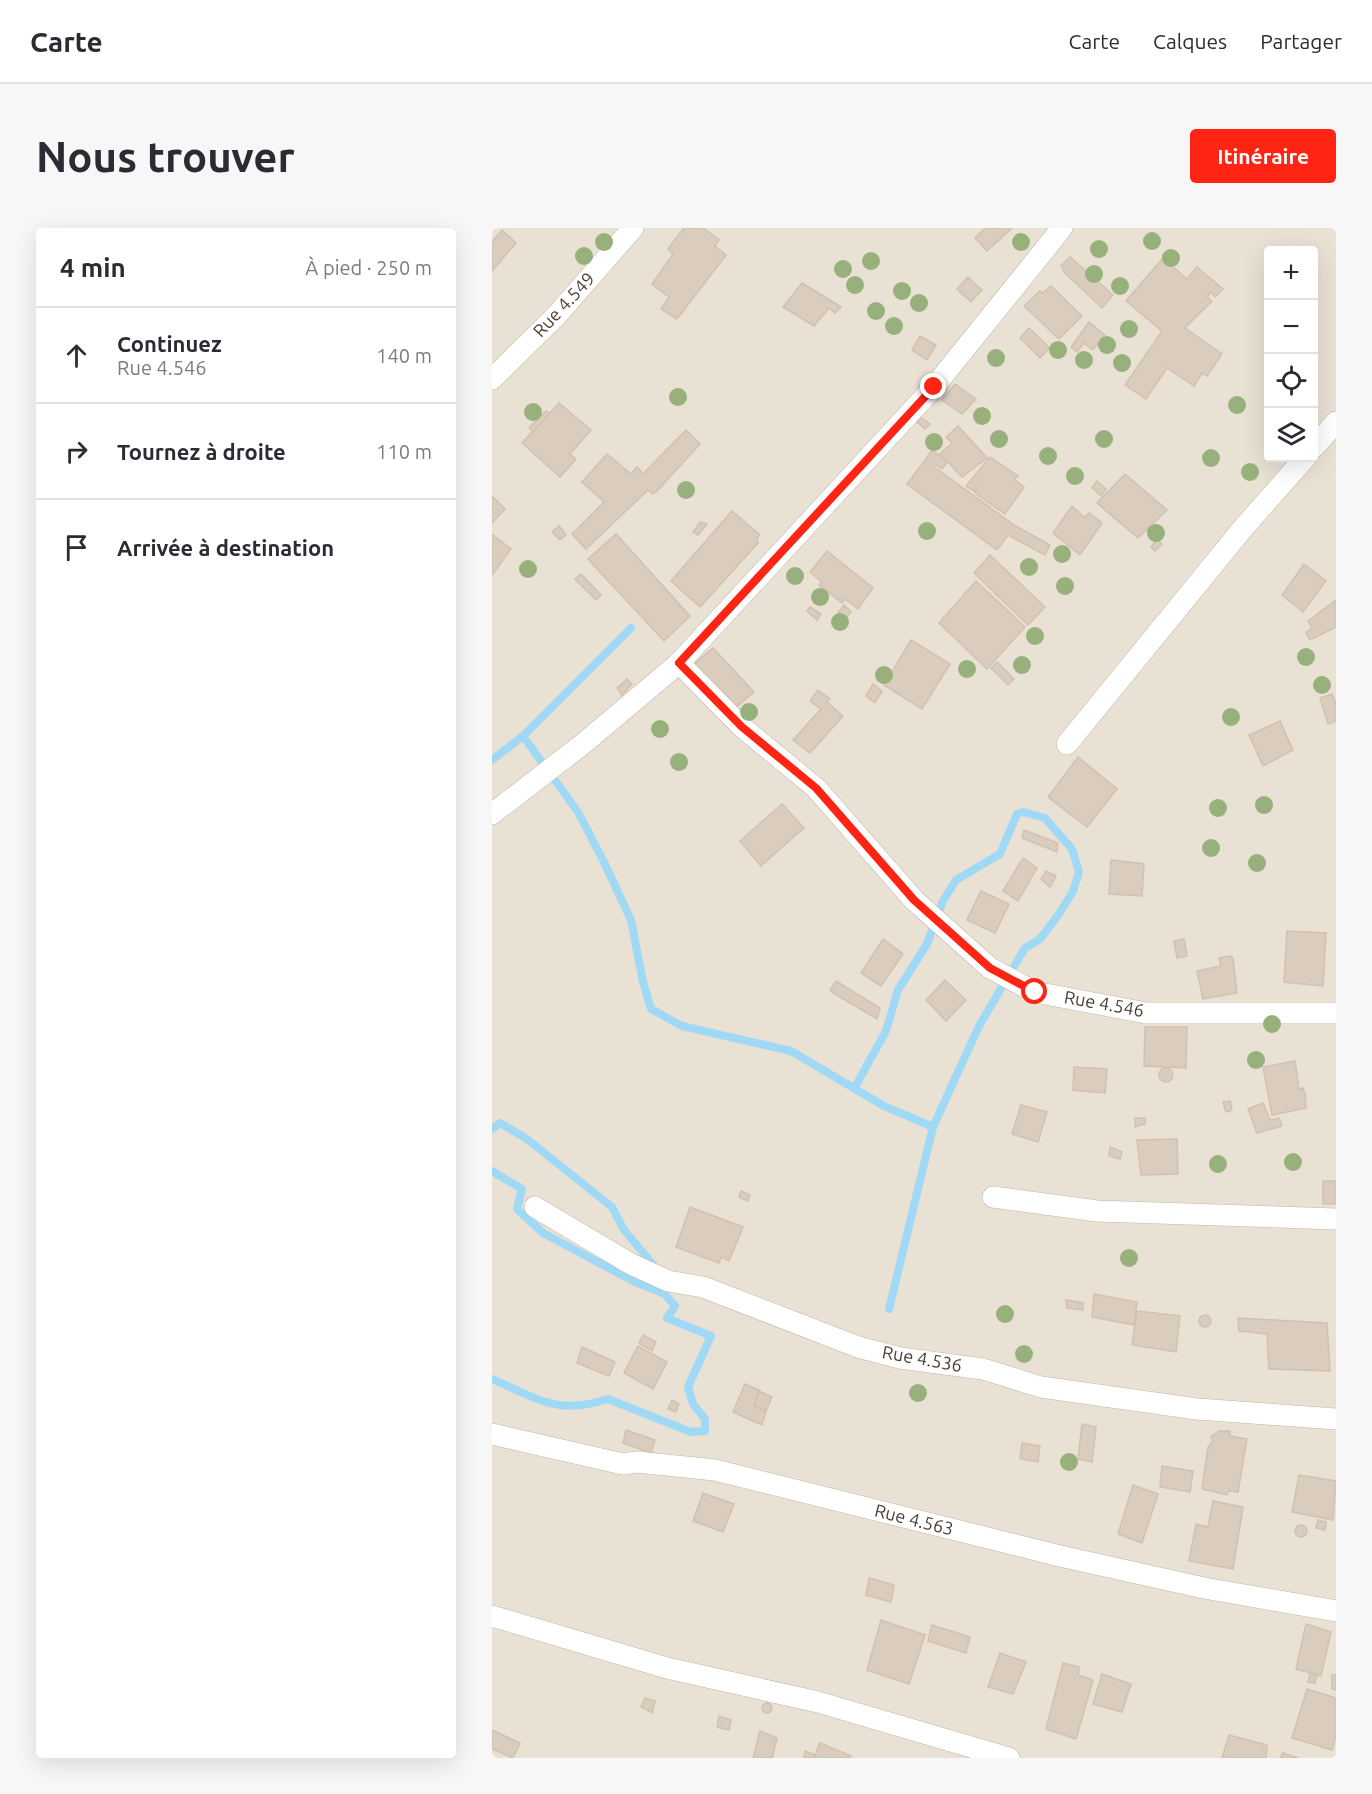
<!DOCTYPE html>
<html lang="fr">
<meta charset="utf-8">
<style>
:root{--surface:#fff;--page:#f7f7f7;--text:#2b2b33;--muted:#7c7c81;--line:#e1e1e2;--accent:#ff2413}
body{margin:0;font-family:Ubuntu,sans-serif;background:var(--page);color:var(--text)}
.controls{position:absolute;right:18px;top:18px;display:grid;overflow:hidden;border-radius:6px;box-shadow:0 6px 24px #0002}
.controls button{width:54px;height:54px;display:grid;place-items:center;padding:0;border:0;border-bottom:2px solid var(--line);background:var(--surface);color:var(--text);font:30px sans-serif}
.stop{position:absolute;width:18px;height:18px;margin:-14px;border:4px solid #ff2413;border-radius:50%;background:#fff}
.stop.end{background:#ff2413;border-color:#fff;box-shadow:0 2px 6px #0008}
.list{margin:0;padding:0;list-style:none}
h2{display:flex;justify-content:space-between;align-items:center;height:78px;margin:0;padding:0 24px;font-size:26px}
h2 small{font-size:20px;font-weight:400;color:var(--muted)}
.list li{display:grid;grid-template-columns:39px 1fr auto;gap:18px;align-items:center;box-sizing:border-box;height:96px;padding:0 24px;border-top:2px solid var(--line)}
.list b{display:block;font-size:22px;white-space:nowrap}
.list p{margin:0;font-size:20px;white-space:nowrap;color:var(--muted)}
.list em{font-size:20px;font-style:normal;color:var(--muted)}
.icon{flex:none;width:33px;height:33px;fill:none;stroke:currentColor;stroke-width:2;stroke-linecap:round;stroke-linejoin:round}
.map{position:relative;flex:none;width:844px;height:1530px;overflow:hidden;border-radius:6px}
header{display:flex;align-items:center;gap:36px;box-sizing:border-box;height:84px;padding:0 30px;background:var(--surface);border-bottom:2px solid var(--line)}
header strong{font-size:28px}
nav{display:flex;gap:33px;margin-inline-start:auto;font-size:21px}
.intro{display:flex;align-items:center;justify-content:space-between;box-sizing:border-box;height:144px;padding:0 36px}
h1{margin:0;font-size:42px}
.button{padding:15px 27px;border-radius:6px;background:var(--accent);color:#fff;font-size:21px;font-weight:700}
main{display:flex;gap:36px;padding:0 36px}
aside{flex:1;background:var(--surface);border-radius:6px;box-shadow:0 6px 24px #0002}
.map>svg:first-child{display:block}
</style>
<header>
<strong>Carte</strong>
<nav><a>Carte</a><a>Calques</a><a>Partager</a></nav>
</header>
<div class="intro"><h1>Nous trouver</h1><a class="button">Itinéraire</a></div>
<main>
<aside>
<h2>4 min<small>À pied · 250 m</small></h2>
<ul class="list">
<li><svg class="icon" aria-label="ahead" viewBox="0 0 24 24"><path d="M12 20V5M6 11l6-6 6 6"/></svg><div><b>Continuez</b><p>Rue 4.546</p></div><em>140 m</em></li>
<li><svg class="icon" aria-label="right" viewBox="0 0 24 24"><path d="M7 20v-9h11M14 6l5 5-5 5"/></svg><div><b>Tournez à droite</b></div><em>110 m</em></li>
<li><svg class="icon" aria-label="arrive" viewBox="0 0 24 24"><path d="M6 21V4h12l-3 4 3 4H6"/></svg><div><b>Arrivée à destination</b></div></li>
</ul>
</aside>
<div class="map">
<svg width="844" height="1530" viewBox="0 0 844 1530">
<rect width="100%" height="100%" fill="#f4efe7"/>
<path fill="#e9e1d4" fill-rule="evenodd" d="M0,0H844V1530H0ZM776,22H822V230H776Z"/>
<g fill="none" stroke-linecap="round" stroke-linejoin="round">
<g stroke="#9fd9f5" stroke-width="8">
<path d="M31,508L86,584L112,634L139,692L151,754L159,781L190,798L299,823L392,878L441,899"/>
<path d="M0,532L31,508L139,400"/>
<path d="M363,859L394,803L406,762L435,716L451,673L464,652L508,626L525,586L531,584L553,590L580,621L587,644L581,663L567,686L548,711L533,720L487,798L441,899L397,1081"/>
<path d="M0,901L8,895L35,911L120,979L132,1002L163,1039"/>
<path d="M0,943L30,961L25,981L51,1005L141,1053L173,1066L183,1078L175,1090L219,1108L196,1159L201,1176L213,1191V1203L199,1204L116,1171C65,1188 45,1170 0,1151"/>
</g>
</g>
<g fill="#dacdbe" stroke="#d2c1ae" stroke-width="1.5">
<path d="M192,0H211L227,12L223,18L234,27L185,91L169,81L177,69L160,56L181,26L176,21Z"/>
<path d="M493,0H520L495,23L483,10Z"/>
<path d="M10,2L24,15L0,43V14Z"/>
<path d="M578,29L621,67L610,80L573,45L569,38Z"/>
<path d="M671,30L695,51L705,39L731,61L723,69L719,64L715,69L720,73L693,100L730,126L715,148L710,145L702,158L675,140L654,171L633,157L670,103L634,73Z"/>
<path d="M476,49L490,62L479,74L465,61Z"/>
<path d="M310,55L341,74L349,79L343,85L337,80L322,98L291,79Z"/>
<path d="M559,58L590,88L567,111L532,78L548,63L551,65Z"/>
<path d="M597,94L613,107L601,122L592,115L585,124L579,119Z"/>
<path d="M537,100L558,120L548,130L528,110Z"/>
<path d="M428,108L444,117L435,132L420,122Z"/>
<path d="M463,156L484,171L470,186L450,172Z"/>
<path d="M67,175L99,202L78,226L84,231L68,249L30,215Z"/>
<path d="M54,183L57,186L41,204L37,200Z"/>
<path d="M428,189L438,196L433,201L425,194Z"/>
<path d="M466,198L495,230L470,249L448,226L460,215L454,209Z"/>
<path d="M194,202L208,216L165,263L161,266L156,262L94,321L80,306L112,274L90,254L115,226L139,246L145,239L151,246Z"/>
<path d="M440,222L455,234L450,241L434,230Z"/>
<path d="M498,229L526,248L522,251L532,259L513,286L483,265L485,259L482,263L474,258Z"/>
<path d="M433,232L522,297L558,317L553,327L516,307L505,322L415,256Z"/>
<path d="M633,246L675,282L646,310L605,275Z"/>
<path d="M605,253L614,261L609,268L600,260Z"/>
<path d="M0,268L13,281L0,295Z"/>
<path d="M580,278L593,290L597,285L610,295L588,327L561,305Z"/>
<path d="M240,283L268,307L265,310L266,315L208,379L179,353Z"/>
<path d="M208,294L215,296L206,307L201,304Z"/>
<path d="M67,298L74,307L68,312L60,304Z"/>
<path d="M0,306L19,321L0,347Z"/>
<path d="M124,306L198,388L172,413L96,331Z"/>
<path d="M665,311L670,316L663,323L659,319Z"/>
<path d="M335,323L381,360L366,381L353,371L350,375L327,357L330,354L318,344Z"/>
<path d="M498,327L553,379L536,397L482,345Z"/>
<path d="M812,336L834,353L811,384L790,367Z"/>
<path d="M89,346L109,367L104,372L83,351Z"/>
<path d="M484,353L533,399L495,441L447,395Z"/>
<path d="M844,372V399L818,412L814,405L820,400L816,393Z"/>
<path d="M352,377L359,384L354,390L346,385Z"/>
<path d="M318,379L329,386L325,392L315,383Z"/>
<path d="M419,412L458,436L430,481L392,457Z"/>
<path d="M221,420L262,464L243,480L202,436Z"/>
<path d="M505,434L522,451L516,457L499,440Z"/>
<path d="M135,451L140,456L130,467L125,460Z"/>
<path d="M381,456L390,463L383,475L374,468Z"/>
<path d="M326,462L338,471L335,474L351,488L318,525L301,512L329,481L318,473Z"/>
<path d="M840,466L844,476V493L836,496L828,470Z"/>
<path d="M788,493L801,522L771,538L757,507Z"/>
<path d="M586,529L625,561L595,599L556,569Z"/>
<path d="M290,576L312,600L269,638L248,613Z"/>
<path d="M532,602L566,615L565,624L530,610Z"/>
<path d="M531,630L545,640L526,673L511,663Z"/>
<path d="M619,632L652,636L650,668L617,666Z"/>
<path d="M554,643L564,648L558,659L549,651Z"/>
<path d="M489,663L517,676L503,705L475,692Z"/>
<path d="M795,703L834,705L831,758L792,754Z"/>
<path d="M391,711L411,726L389,758L369,745Z"/>
<path d="M692,711L695,728L685,730L682,713Z"/>
<path d="M738,728L741,730L745,765L711,771L705,743L729,738L727,730Z"/>
<path d="M453,752L474,772L454,793L434,772Z"/>
<path d="M344,753L388,780L385,791L341,765L338,762Z"/>
<path d="M653,799H695L694,840L652,838Z"/>
<path d="M803,833L807,861L811,860L813,866L814,880L780,887L771,839Z"/>
<path d="M582,839L615,841L613,865L581,862Z"/>
<circle cx="674" cy="847" r="7"/>
<path d="M738,873L740,882L734,884L731,874Z"/>
<path d="M771,875L778,892L787,890L790,898L765,905L756,881Z"/>
<path d="M529,877L555,884L546,914L520,906Z"/>
<path d="M643,890H653V896L643,899Z"/>
<path d="M685,911L686,946L649,947L645,912Z"/>
<path d="M618,919L630,924L628,931L617,928Z"/>
<rect x="831" y="953" width="13" height="23"/>
<path d="M249,963L258,967L256,973L247,969Z"/>
<path d="M198,979L251,999L237,1033L229,1029L227,1035L184,1019Z"/>
<path d="M602,1066L645,1074L642,1097L600,1089Z"/>
<path d="M574,1072L591,1075V1082L575,1080Z"/>
<path d="M645,1083L688,1088L684,1124L640,1117Z"/>
<circle cx="713" cy="1093" r="6"/>
<path d="M746,1090L835,1095L838,1143L777,1141L775,1106L747,1103Z"/>
<path d="M151,1107L164,1114L160,1123L147,1115Z"/>
<path d="M146,1118L175,1134L161,1161L132,1145Z"/>
<path d="M90,1119L123,1134L117,1148L85,1135Z"/>
<path d="M253,1156L267,1162L262,1178L274,1183L270,1197L241,1184Z"/>
<path d="M267,1163L280,1169L274,1183L262,1178Z"/>
<path d="M180,1172L187,1176L184,1184L176,1181Z"/>
<path d="M590,1196L604,1199L600,1234L586,1231Z"/>
<path d="M134,1202L163,1212L159,1225L131,1215Z"/>
<path d="M727,1203H738V1208L755,1211L746,1264L737,1263L735,1267L710,1261L716,1219L721,1213L719,1209Z"/>
<path d="M530,1215L548,1218L546,1234L528,1231Z"/>
<path d="M670,1238L701,1243L698,1264L668,1259Z"/>
<path d="M807,1247L844,1253L841,1292L800,1284Z"/>
<path d="M641,1257L666,1266L650,1315L626,1306Z"/>
<path d="M211,1265L242,1276L231,1304L201,1293Z"/>
<path d="M721,1273L751,1279L741,1341L697,1333L704,1296L716,1299Z"/>
<path d="M826,1292L834,1294L833,1302L824,1300Z"/>
<circle cx="809" cy="1303" r="6"/>
<path d="M377,1350L402,1357L399,1374L374,1367Z"/>
<path d="M389,1392L433,1407L417,1456L375,1442Z"/>
<path d="M814,1396L839,1404L829,1448L804,1441Z"/>
<path d="M440,1397L478,1409L474,1425L436,1413Z"/>
<path d="M508,1425L534,1434L521,1466L496,1459Z"/>
<path d="M571,1435L587,1439L586,1447L601,1452L584,1511L554,1501Z"/>
<path d="M818,1445L825,1448L823,1455L816,1454Z"/>
<path d="M610,1446L639,1456L630,1484L601,1476Z"/>
<path d="M840,1447H844V1462L840,1461Z"/>
<path d="M815,1461L844,1470V1507L840,1522L800,1510Z"/>
<path d="M153,1470L163,1473L160,1485L149,1479Z"/>
<circle cx="275" cy="1480" r="5"/>
<path d="M227,1488L239,1492L237,1502L225,1499Z"/>
<path d="M0,1502L28,1515L21,1530L0,1521Z"/>
<path d="M268,1503L285,1510L280,1530H261Z"/>
<path d="M737,1507L775,1517L774,1530H730Z"/>
<path d="M328,1515L359,1528L358,1530H322Z"/>
<path d="M313,1523L323,1527L322,1530H312Z"/>
<path d="M791,1525L806,1530H807H788Z"/>
</g>
<g fill="none" stroke-linecap="round" stroke-linejoin="round">
<defs>
<g id="street">
<path d="M0,151L64,88L141,0"/>
<path d="M822,219L844,194"/>
<path d="M187,435L250,499L324,560L422,672L498,740L543,764L654,785H844"/>
<path d="M575,516L752,299L813,230"/>
<path d="M0,586L92,515L187,435L442,159L570,0"/>
<path d="M501,969L605,983L844,991"/>
<path d="M43,979L139,1036L176,1053L211,1059L366,1119L408,1130L491,1141L549,1159L705,1181L844,1191"/>
<path d="M0,1206L131,1236L145,1234L223,1242L568,1328L712,1360L844,1383"/>
<path d="M0,1388L175,1440L326,1474L517,1530"/>
</g>
</defs>
<use href="#street" stroke="#c0b6a8" stroke-width="22"/>
<use href="#street" stroke="#fff" stroke-width="21"/>
</g>
<g fill="#98b17c">
<circle cx="660" cy="13" r="9"/>
<circle cx="112" cy="14" r="9"/>
<circle cx="529" cy="14" r="9"/>
<circle cx="607" cy="21" r="9"/>
<circle cx="92" cy="28" r="9"/>
<circle cx="679" cy="30" r="9"/>
<circle cx="379" cy="33" r="9"/>
<circle cx="351" cy="41" r="9"/>
<circle cx="602" cy="46" r="9"/>
<circle cx="363" cy="57" r="9"/>
<circle cx="628" cy="58" r="9"/>
<circle cx="410" cy="63" r="9"/>
<circle cx="427" cy="75" r="9"/>
<circle cx="384" cy="83" r="9"/>
<circle cx="402" cy="98" r="9"/>
<circle cx="637" cy="101" r="9"/>
<circle cx="615" cy="117" r="9"/>
<circle cx="566" cy="122" r="9"/>
<circle cx="504" cy="130" r="9"/>
<circle cx="592" cy="132" r="9"/>
<circle cx="630" cy="135" r="9"/>
<circle cx="186" cy="169" r="9"/>
<circle cx="745" cy="177" r="9"/>
<circle cx="41" cy="184" r="9"/>
<circle cx="490" cy="188" r="9"/>
<circle cx="507" cy="211" r="9"/>
<circle cx="612" cy="211" r="9"/>
<circle cx="442" cy="214" r="9"/>
<circle cx="556" cy="228" r="9"/>
<circle cx="719" cy="230" r="9"/>
<circle cx="758" cy="244" r="9"/>
<circle cx="583" cy="248" r="9"/>
<circle cx="194" cy="262" r="9"/>
<circle cx="435" cy="303" r="9"/>
<circle cx="664" cy="305" r="9"/>
<circle cx="570" cy="326" r="9"/>
<circle cx="537" cy="339" r="9"/>
<circle cx="36" cy="341" r="9"/>
<circle cx="303" cy="348" r="9"/>
<circle cx="573" cy="358" r="9"/>
<circle cx="328" cy="369" r="9"/>
<circle cx="348" cy="394" r="9"/>
<circle cx="543" cy="408" r="9"/>
<circle cx="814" cy="429" r="9"/>
<circle cx="530" cy="437" r="9"/>
<circle cx="475" cy="441" r="9"/>
<circle cx="392" cy="447" r="9"/>
<circle cx="830" cy="457" r="9"/>
<circle cx="257" cy="484" r="9"/>
<circle cx="739" cy="489" r="9"/>
<circle cx="168" cy="501" r="9"/>
<circle cx="187" cy="534" r="9"/>
<circle cx="772" cy="577" r="9"/>
<circle cx="726" cy="580" r="9"/>
<circle cx="719" cy="620" r="9"/>
<circle cx="765" cy="635" r="9"/>
<circle cx="780" cy="796" r="9"/>
<circle cx="764" cy="832" r="9"/>
<circle cx="801" cy="934" r="9"/>
<circle cx="726" cy="936" r="9"/>
<circle cx="637" cy="1030" r="9"/>
<circle cx="513" cy="1086" r="9"/>
<circle cx="532" cy="1126" r="9"/>
<circle cx="426" cy="1165" r="9"/>
<circle cx="577" cy="1234" r="9"/>
</g>
<g fill="none" stroke-linecap="round" stroke-linejoin="round">
<path stroke="#ff2413" stroke-width="8" d="M442,159L187,435L250,499L324,560L422,672L498,740L543,764"/>
</g>
<g text-anchor="middle" stroke-width="4.5" stroke-linejoin="round" paint-order="stroke">
<g font-size="18" fill="#483f35" stroke="#fff">
<text transform="translate(72 77) rotate(-47)" y="6">Rue 4.549</text>
<text transform="translate(612 776) rotate(10)" y="6">Rue 4.546</text>
<text transform="translate(430 1131) rotate(10)" y="6">Rue 4.536</text>
<text transform="translate(422 1292) rotate(14)" y="6">Rue 4.563</text>
</g>
</g>
</svg>
<div class="controls">
<button>+</button>
<button>−</button>
<button><svg class="icon" aria-label="locate" viewBox="0 0 24 24"><circle cx="12" cy="12" r="6"/><path d="M12 2v4M12 18v4M2 12h4M18 12h4"/></svg></button>
<button><svg class="icon" aria-label="layers" viewBox="0 0 24 24"><path d="M12 4l9 5-9 5-9-5zM3 14l9 5 9-5"/></svg></button>
</div>
<div class="stop" style="left:543px;top:764px"></div>
<div class="stop end" style="left:442px;top:159px"></div>
</div>
</main>
